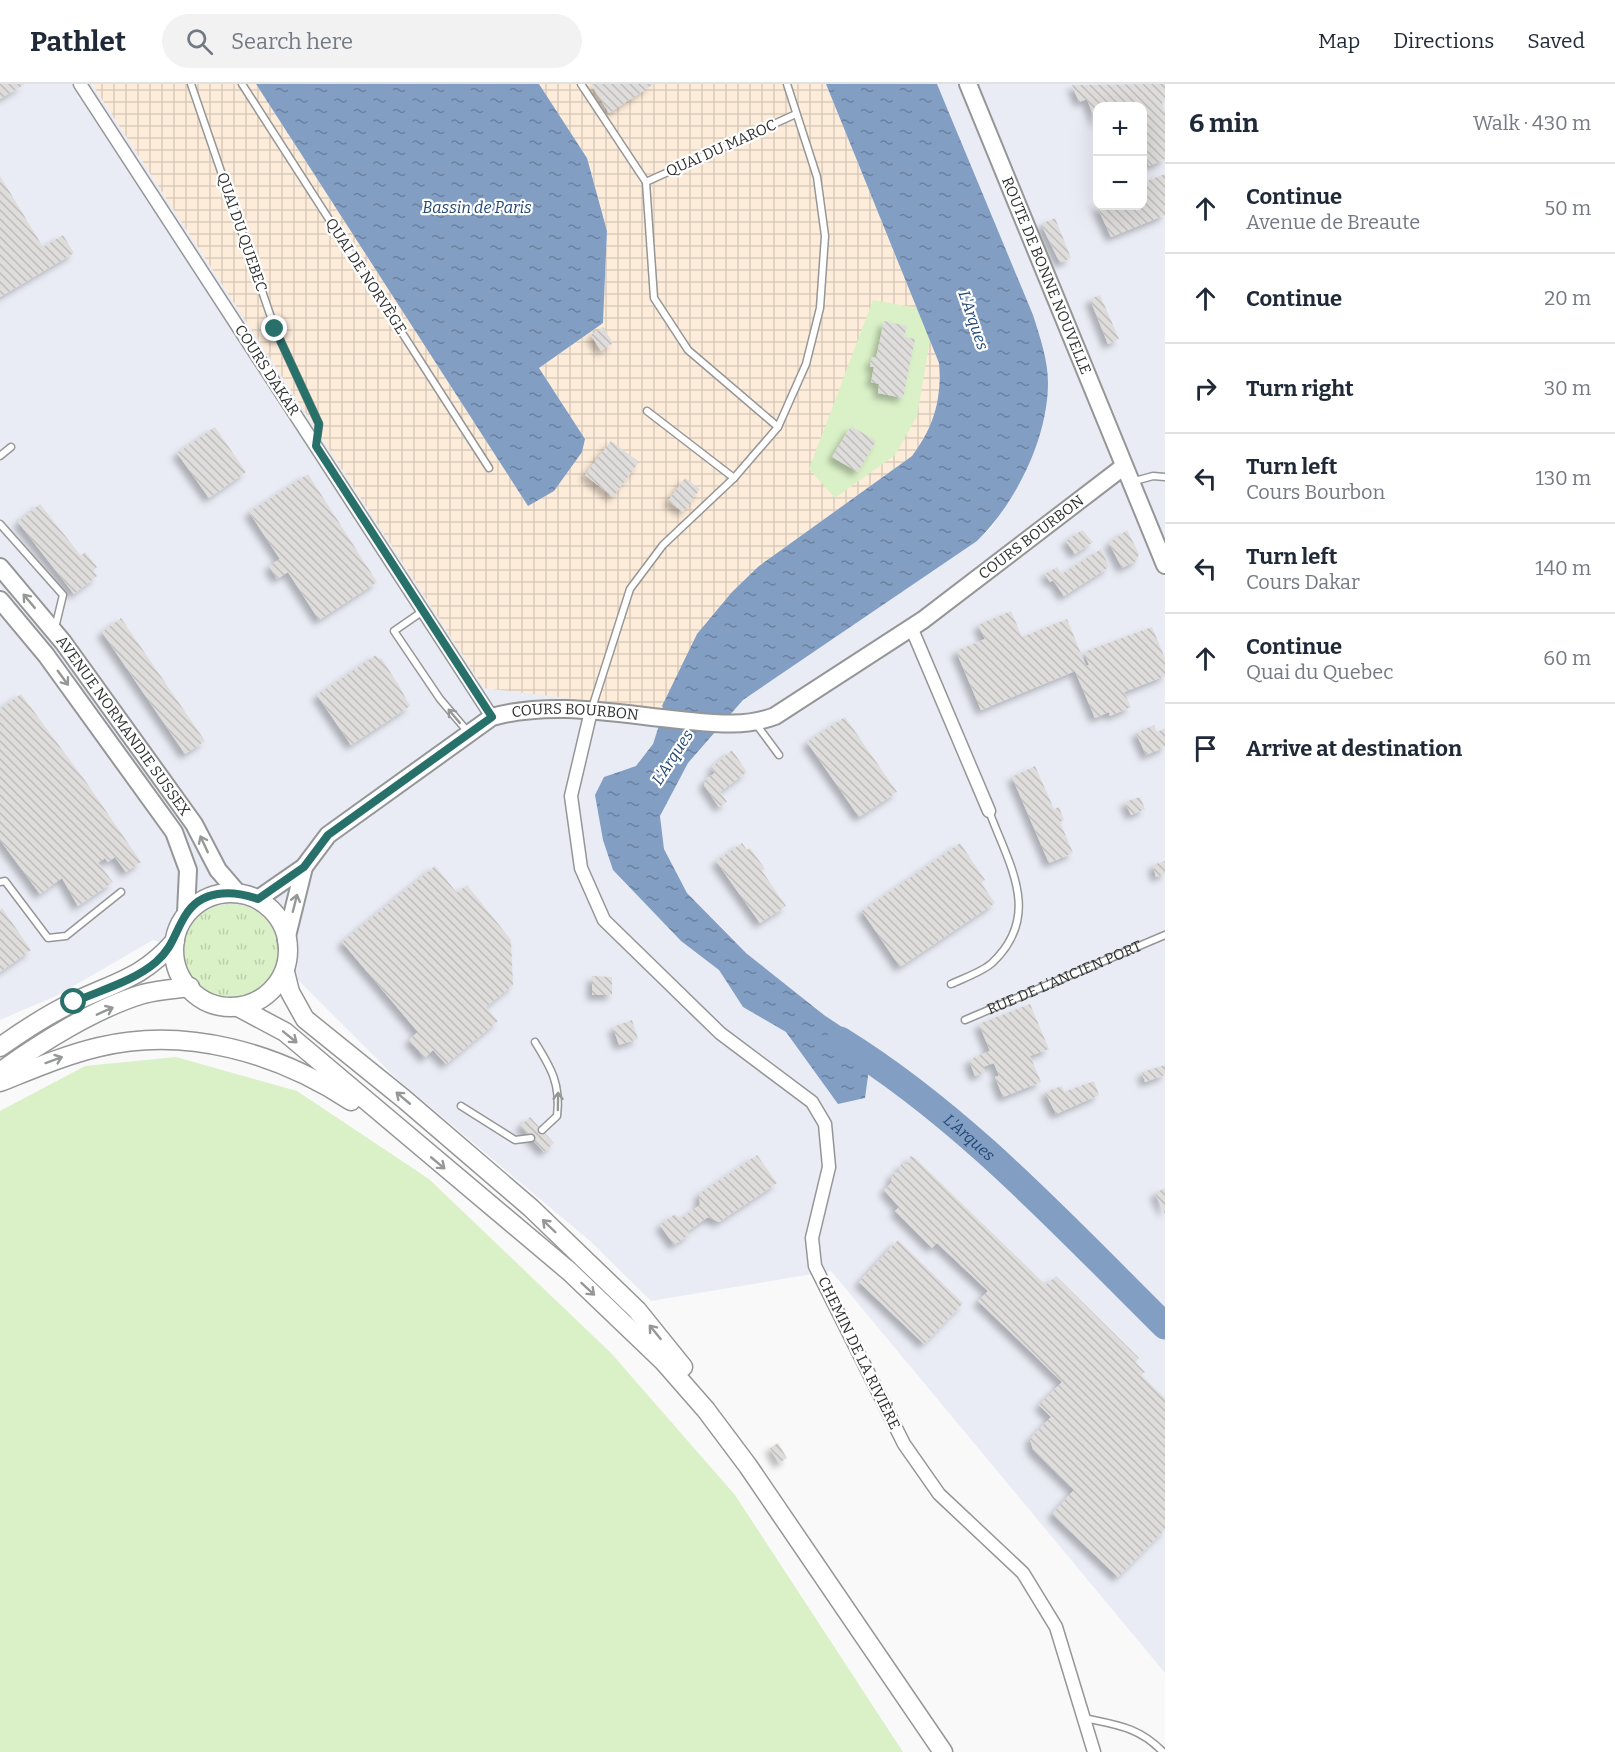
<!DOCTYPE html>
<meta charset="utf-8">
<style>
:root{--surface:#fff;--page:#f2f2f3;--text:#1f2937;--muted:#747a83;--line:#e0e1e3}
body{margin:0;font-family:Bitter,serif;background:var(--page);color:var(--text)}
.controls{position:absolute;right:18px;top:18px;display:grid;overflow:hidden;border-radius:12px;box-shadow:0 6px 24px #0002}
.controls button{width:54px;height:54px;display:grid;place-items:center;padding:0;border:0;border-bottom:2px solid var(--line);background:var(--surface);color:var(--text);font:30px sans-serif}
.stop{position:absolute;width:18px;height:18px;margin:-14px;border:4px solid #28716b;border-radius:50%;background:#fff}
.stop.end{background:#28716b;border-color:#fff;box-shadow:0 2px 6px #0008}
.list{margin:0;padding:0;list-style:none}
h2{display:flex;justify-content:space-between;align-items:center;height:78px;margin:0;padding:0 24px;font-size:26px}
h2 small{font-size:20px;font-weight:400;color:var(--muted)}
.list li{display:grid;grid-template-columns:39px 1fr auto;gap:18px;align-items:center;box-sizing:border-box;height:90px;padding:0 24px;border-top:2px solid var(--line)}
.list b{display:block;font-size:22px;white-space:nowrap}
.list p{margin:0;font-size:20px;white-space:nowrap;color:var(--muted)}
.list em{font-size:20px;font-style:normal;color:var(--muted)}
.icon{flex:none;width:33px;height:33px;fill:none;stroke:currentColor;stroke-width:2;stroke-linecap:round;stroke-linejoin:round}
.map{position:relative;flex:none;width:1165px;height:1668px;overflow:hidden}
header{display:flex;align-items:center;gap:36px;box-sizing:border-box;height:84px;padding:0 30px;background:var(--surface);border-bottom:2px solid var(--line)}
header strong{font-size:28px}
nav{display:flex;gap:33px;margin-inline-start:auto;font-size:21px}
.search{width:420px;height:54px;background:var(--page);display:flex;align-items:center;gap:15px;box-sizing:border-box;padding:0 21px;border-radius:33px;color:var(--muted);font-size:22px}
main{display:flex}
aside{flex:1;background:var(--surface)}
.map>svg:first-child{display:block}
</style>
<header>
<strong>Pathlet</strong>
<div class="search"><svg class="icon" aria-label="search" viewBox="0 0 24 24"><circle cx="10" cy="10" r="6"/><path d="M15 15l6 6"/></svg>Search here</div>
<nav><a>Map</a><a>Directions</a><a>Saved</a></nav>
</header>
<main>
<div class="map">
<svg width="1165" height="1668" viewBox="0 0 1165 1668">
<defs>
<pattern id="industrial-grid" width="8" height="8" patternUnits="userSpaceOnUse" patternTransform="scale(1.5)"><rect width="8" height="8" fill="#fdecda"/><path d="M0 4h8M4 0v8" fill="none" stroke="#d9cbbb"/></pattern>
<pattern id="grass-tufts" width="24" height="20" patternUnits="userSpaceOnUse" patternTransform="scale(1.5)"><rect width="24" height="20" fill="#daf1c7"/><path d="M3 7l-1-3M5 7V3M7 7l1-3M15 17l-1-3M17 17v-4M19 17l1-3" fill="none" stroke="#bbcfab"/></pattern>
<pattern id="water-ripples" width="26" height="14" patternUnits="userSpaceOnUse" patternTransform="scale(1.5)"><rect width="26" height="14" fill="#829ec3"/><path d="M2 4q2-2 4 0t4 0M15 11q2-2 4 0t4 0" fill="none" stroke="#6b819f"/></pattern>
<pattern id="building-back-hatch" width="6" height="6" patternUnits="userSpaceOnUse" patternTransform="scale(1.5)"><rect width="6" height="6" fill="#dedddc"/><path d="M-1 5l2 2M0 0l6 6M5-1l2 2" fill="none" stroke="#bfbebd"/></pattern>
<filter id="shadow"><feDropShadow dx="-5" dy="5" stdDeviation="3" flood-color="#0004"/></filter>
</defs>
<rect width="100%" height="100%" fill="#f9f9fa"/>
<path fill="#eaecf5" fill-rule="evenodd" d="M0,0H92L484,603L664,626L653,660L636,682L604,693L613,786L681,857L719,886L743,923L786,947L839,1020L872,963L824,931L746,869L687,809L664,765L660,732L688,679L743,616L977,457L992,443L1021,397L1040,348L1046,327L1048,300L1040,253L937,0H1165V1589L831,1187L651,1217L590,1157L397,995L299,897L153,856L58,911L0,936ZM1098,22H1142V122H1098Z"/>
<path fill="url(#industrial-grid)" d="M92,0H256L528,422L585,355L539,284L603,239L607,147L587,74L539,0H826L939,279V321L932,341L924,357L912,372L759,482L664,626L484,604Z"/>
<circle fill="url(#grass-tufts)" cx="231" cy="867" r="47"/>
<g fill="#daf1c7">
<path d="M873,216L935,227L917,332L895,371L835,414L809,385Z"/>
<path d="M176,973L297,1007L429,1095L611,1269L735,1411L903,1668H0V1027L85,982Z"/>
</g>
<g fill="url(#water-ripples)">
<path d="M256,0H539L587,74L607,147L603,239L539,284L585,355L582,368L554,407L528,422Z"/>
<path d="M826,0H937L1033,231C1040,253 1048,276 1048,299C1048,354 1016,419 977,457L743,616L688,679L660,732L664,765L687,809L746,869L824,931L872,963L865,1014L838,1020L786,948L743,923L719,886L681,857L613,786L603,756L595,711L604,693L636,682L653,660L664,626L662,622L697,550L732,508L759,482L912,372C934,343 942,315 939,279Z"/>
</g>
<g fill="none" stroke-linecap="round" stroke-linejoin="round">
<path stroke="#829ec3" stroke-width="27" id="s1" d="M840,956C963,1032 1063,1141 1165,1242"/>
</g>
<g fill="url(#building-back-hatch)" filter="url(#shadow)">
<path d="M0,0H25L0,15Z"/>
<path d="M591,0H654L609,29Z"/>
<path d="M1165,0V17L1162,19L1165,28V75L1149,82L1142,65V22H1098L1097,41L1087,15L1079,18L1072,1Z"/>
<path d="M1165,90V131L1111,153L1095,118L1098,117V122H1142V99Z"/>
<path d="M0,92L43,163L63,151L74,169L0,213Z"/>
<path d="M1055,134L1071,174L1060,179L1041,140Z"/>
<path d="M1100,211L1119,255L1108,260L1090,215Z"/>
<path d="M884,237L907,242L904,253L915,255L903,314L878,309L879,300L871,298L874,283H870L872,273L876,274Z"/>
<path d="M603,243L613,259L601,267L591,251Z"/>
<path d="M851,342L876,357L858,388L832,373Z"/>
<path d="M215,343L246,388L209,414L177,369Z"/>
<path d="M611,357L639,378L613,413L585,391Z"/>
<path d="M308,390L377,498L319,536L288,488L277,495L269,482L280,475L249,428Z"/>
<path d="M685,394L700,405L683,428L668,417Z"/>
<path d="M40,420L81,472L85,468L97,483L93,487L97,492L74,510L18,438Z"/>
<path d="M1082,446L1093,458L1075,470L1066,457Z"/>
<path d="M1127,446L1139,470L1136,477L1122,484L1109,459Z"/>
<path d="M1101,465L1109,483L1064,512L1053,496L1050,498L1045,490L1057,483L1062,490Z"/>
<path d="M1011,527L1022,553L1067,535L1086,582L1089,581L1084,568L1152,543L1165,574V592L1124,608L1131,623L1110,632L1109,628L1095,634L1075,587L981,626L956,567L985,555L978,541Z"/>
<path d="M121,534L205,657L185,670L102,548Z"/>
<path d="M376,571L379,575L381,574L398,600L410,622L351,661L317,611Z"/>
<path d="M21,610L86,698L141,778L126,788L115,773L108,778L105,774L98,779L113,798L78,822L62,794L40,810L0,756V625Z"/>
<path d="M845,633L897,708L859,733L807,658Z"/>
<path d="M1154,641L1157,648L1165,644V663L1146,671L1136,649Z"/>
<path d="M732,666L747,688L720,708L727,718L719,723L704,701L706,695L715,689L711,684Z"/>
<path d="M1035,682L1054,725L1059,723L1064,736L1060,738L1073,769L1049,779L1012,693Z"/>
<path d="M1140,713L1145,725L1131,731L1125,718Z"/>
<path d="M742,759L747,766L750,764L765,785L762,787L786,822L760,839L716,777Z"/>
<path d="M960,759L985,796L981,799L995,819L900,883L862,827Z"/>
<path d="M1165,777V790L1156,793L1153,781Z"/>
<path d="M435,782L457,809L467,801L511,856L513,901L486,923L498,937L446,980L433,966L425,974L409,956L418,948L342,858Z"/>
<path d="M2,824L31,866L0,888V826Z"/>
<path d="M592,892L612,893V911H592Z"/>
<path d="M1030,920L1049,965L1030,972L1041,998L1003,1013L995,993L999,992L994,979L983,983L985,988L975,992L969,976L990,967L979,940Z"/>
<path d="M632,936L638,955L619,961L613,943Z"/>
<path d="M1165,981V991L1145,998L1142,988Z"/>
<path d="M1094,997L1099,1011L1056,1030L1045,1008L1062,1002L1064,1008Z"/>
<path d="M530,1033L554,1059L544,1068L520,1042Z"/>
<path d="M757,1071L777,1099L719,1138L708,1133L688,1147L690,1150L674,1161L660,1141L675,1130L680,1135L700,1121L699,1110Z"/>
<path d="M910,1072L915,1074L1046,1201L1056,1192L1139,1274L1135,1278L1145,1288L1141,1291L1165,1314V1445L1118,1493L1052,1430L1074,1406L1033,1366L1030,1355L1051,1333L1039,1321L1062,1298L978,1217L988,1207L937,1159L932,1164L895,1127L899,1123L884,1106L891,1099L893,1088L899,1089L901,1080L908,1081Z"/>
<path d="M1165,1104V1130L1155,1109Z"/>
<path d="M898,1156L963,1219L924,1260L859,1198Z"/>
<path d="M778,1359L787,1374L779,1379L770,1364Z"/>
</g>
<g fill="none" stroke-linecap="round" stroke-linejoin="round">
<defs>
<g id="lane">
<path d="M191,0L275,245L319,340L316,360"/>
<path d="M242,0L489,384"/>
<path d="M581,0L646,98L654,214L688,266L778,343"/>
<path d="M646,98L796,30"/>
<path d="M647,327L734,394"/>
<path d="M0,372L11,363"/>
<path d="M1131,398L1153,392L1165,393"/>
<path d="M0,440L63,511L55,544"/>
<path d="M423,527L394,547L440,615L468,648"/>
<path d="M592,624L630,505L663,461L734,394L778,343L806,280L820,224L825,152L817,93L787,0"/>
<path d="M756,640L779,671"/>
<path d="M0,798L5,797L48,854L66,852L121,808"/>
<path d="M951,900C964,894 982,888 992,879C1043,831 1009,781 989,727"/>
<path id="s2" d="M965,936L1165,851"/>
<path d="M535,958C551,984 561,1000 557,1032L542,1046"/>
<path d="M461,1022L515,1056L531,1054"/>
<path d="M1084,1634C1117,1641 1139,1643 1163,1668"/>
</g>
<g id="street">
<path d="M80,0L492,633"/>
<path d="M911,543L989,727"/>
<path d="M591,627L571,712L581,784L604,836L720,949L812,1018L825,1040L829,1083L812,1154L815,1182L904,1360L939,1410L1023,1489L1056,1543L1094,1668"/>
</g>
<g id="secondary">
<path id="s3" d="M968,0L1165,481"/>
<path id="s4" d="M0,483L63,558L194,740L218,786L237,808"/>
<path d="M0,516L46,571L174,748L188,786L186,829"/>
<path id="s5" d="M258,815L304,783L328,751L492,633C553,616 618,630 680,636C712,639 744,644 775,632L923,536L1123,383"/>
<path d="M286,856L304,783"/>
</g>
<g id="primary">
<circle cx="231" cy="866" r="57"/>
<path d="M285,888L290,908L305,935L404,1015L531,1124L637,1226L683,1283"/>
<path d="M240,924L285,948L570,1188L664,1278L706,1326L748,1382L943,1668"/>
<path d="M0,963C24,946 50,929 76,917C119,897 142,894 175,857"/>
<path d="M0,988C40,959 96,924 143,910C158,906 175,905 190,903"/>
<path d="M0,998C33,985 65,971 99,963C186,942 278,969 351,1017"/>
</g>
</defs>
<use href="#lane" stroke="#959697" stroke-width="9"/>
<use href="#street" stroke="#959697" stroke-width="15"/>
<use href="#secondary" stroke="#959697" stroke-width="20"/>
<use href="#primary" stroke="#959697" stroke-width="21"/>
<use href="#lane" stroke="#fff" stroke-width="6"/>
<use href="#street" stroke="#fff" stroke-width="12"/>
<use href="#secondary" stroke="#fff" stroke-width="16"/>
<use href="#primary" stroke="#fff" stroke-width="18"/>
</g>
<defs><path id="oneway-shaft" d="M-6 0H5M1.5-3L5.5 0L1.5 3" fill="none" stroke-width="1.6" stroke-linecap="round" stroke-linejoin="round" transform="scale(1.5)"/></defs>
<g stroke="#969797">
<use href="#oneway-shaft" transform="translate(29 517) rotate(-130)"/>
<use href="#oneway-shaft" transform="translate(63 594) rotate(54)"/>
<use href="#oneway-shaft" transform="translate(454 632) rotate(-130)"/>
<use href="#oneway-shaft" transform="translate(204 760) rotate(-115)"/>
<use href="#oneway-shaft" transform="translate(295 819) rotate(-76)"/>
<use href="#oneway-shaft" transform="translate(105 927) rotate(-24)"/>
<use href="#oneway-shaft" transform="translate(290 953) rotate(39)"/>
<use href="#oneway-shaft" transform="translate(54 976) rotate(-20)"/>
<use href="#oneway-shaft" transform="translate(403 1014) rotate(-140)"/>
<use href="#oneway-shaft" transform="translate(558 1017) rotate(-89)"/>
<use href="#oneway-shaft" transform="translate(438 1079) rotate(40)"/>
<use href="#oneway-shaft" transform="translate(549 1142) rotate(-136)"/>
<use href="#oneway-shaft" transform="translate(588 1205) rotate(43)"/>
<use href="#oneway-shaft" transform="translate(655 1248) rotate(-129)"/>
</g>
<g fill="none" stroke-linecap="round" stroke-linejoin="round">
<path stroke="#28716b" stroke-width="8" d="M74,918C101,906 134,897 156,878C173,863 174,850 185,832C201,805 232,806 258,815L304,783L328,751L492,633L316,362L319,340L275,245"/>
</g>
<g text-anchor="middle" stroke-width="4.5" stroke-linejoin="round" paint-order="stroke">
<g font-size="15" fill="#2e2f2f" stroke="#fff">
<text transform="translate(721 64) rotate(-24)" y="5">QUAI DU MAROC</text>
<text transform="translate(242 148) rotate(71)" y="5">QUAI DU QUEBEC</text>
<text dy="5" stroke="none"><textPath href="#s3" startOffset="207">ROUTE DE BONNE NOUVELLE</textPath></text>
<text transform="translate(366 192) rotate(57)" y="5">QUAI DE NORVÈGE</text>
<text transform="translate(267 286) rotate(57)" y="5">COURS DAKAR</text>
<text dy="5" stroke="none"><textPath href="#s5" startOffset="896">COURS BOURBON</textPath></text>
<text dy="5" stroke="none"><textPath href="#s5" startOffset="382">COURS BOURBON</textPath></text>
<text dy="5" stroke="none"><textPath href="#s4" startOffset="201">AVENUE NORMANDIE SUSSEX</textPath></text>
<text dy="5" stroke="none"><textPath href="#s2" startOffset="108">RUE DE L'ANCIEN PORT</textPath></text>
<text transform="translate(859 1269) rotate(64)" y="5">CHEMIN DE LA RIVIÈRE</text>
</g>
<g font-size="16" font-style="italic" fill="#224878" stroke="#fff">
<text x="477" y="129">Bassin de Paris</text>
<text transform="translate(974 236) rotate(71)" y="6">L'Arques</text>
<text transform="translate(672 673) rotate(-57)" y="6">L'Arques</text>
<text dy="6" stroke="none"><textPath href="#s1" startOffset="162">L'Arques</textPath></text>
</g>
</g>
</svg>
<div class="controls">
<button>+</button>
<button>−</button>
</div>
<div class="stop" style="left:74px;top:918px"></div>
<div class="stop end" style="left:275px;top:245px"></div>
</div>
<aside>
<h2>6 min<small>Walk · 430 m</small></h2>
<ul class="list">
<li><svg class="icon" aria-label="ahead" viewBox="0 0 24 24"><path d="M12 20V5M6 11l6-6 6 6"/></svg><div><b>Continue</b><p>Avenue de Breaute</p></div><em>50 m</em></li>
<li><svg class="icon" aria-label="ahead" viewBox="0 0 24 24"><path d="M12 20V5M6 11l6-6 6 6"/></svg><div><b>Continue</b></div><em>20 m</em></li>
<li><svg class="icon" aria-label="right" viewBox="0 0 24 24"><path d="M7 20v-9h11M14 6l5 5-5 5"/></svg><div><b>Turn right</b></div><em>30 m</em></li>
<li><svg class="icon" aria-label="left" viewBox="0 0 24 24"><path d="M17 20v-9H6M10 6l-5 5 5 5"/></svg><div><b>Turn left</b><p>Cours Bourbon</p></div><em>130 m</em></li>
<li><svg class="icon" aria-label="left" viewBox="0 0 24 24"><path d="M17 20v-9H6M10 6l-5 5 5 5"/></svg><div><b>Turn left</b><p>Cours Dakar</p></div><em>140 m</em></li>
<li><svg class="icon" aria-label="ahead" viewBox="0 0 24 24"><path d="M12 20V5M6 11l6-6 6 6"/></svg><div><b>Continue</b><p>Quai du Quebec</p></div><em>60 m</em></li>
<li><svg class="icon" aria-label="arrive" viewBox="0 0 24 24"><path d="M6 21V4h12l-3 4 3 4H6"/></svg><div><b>Arrive at destination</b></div></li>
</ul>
</aside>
</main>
